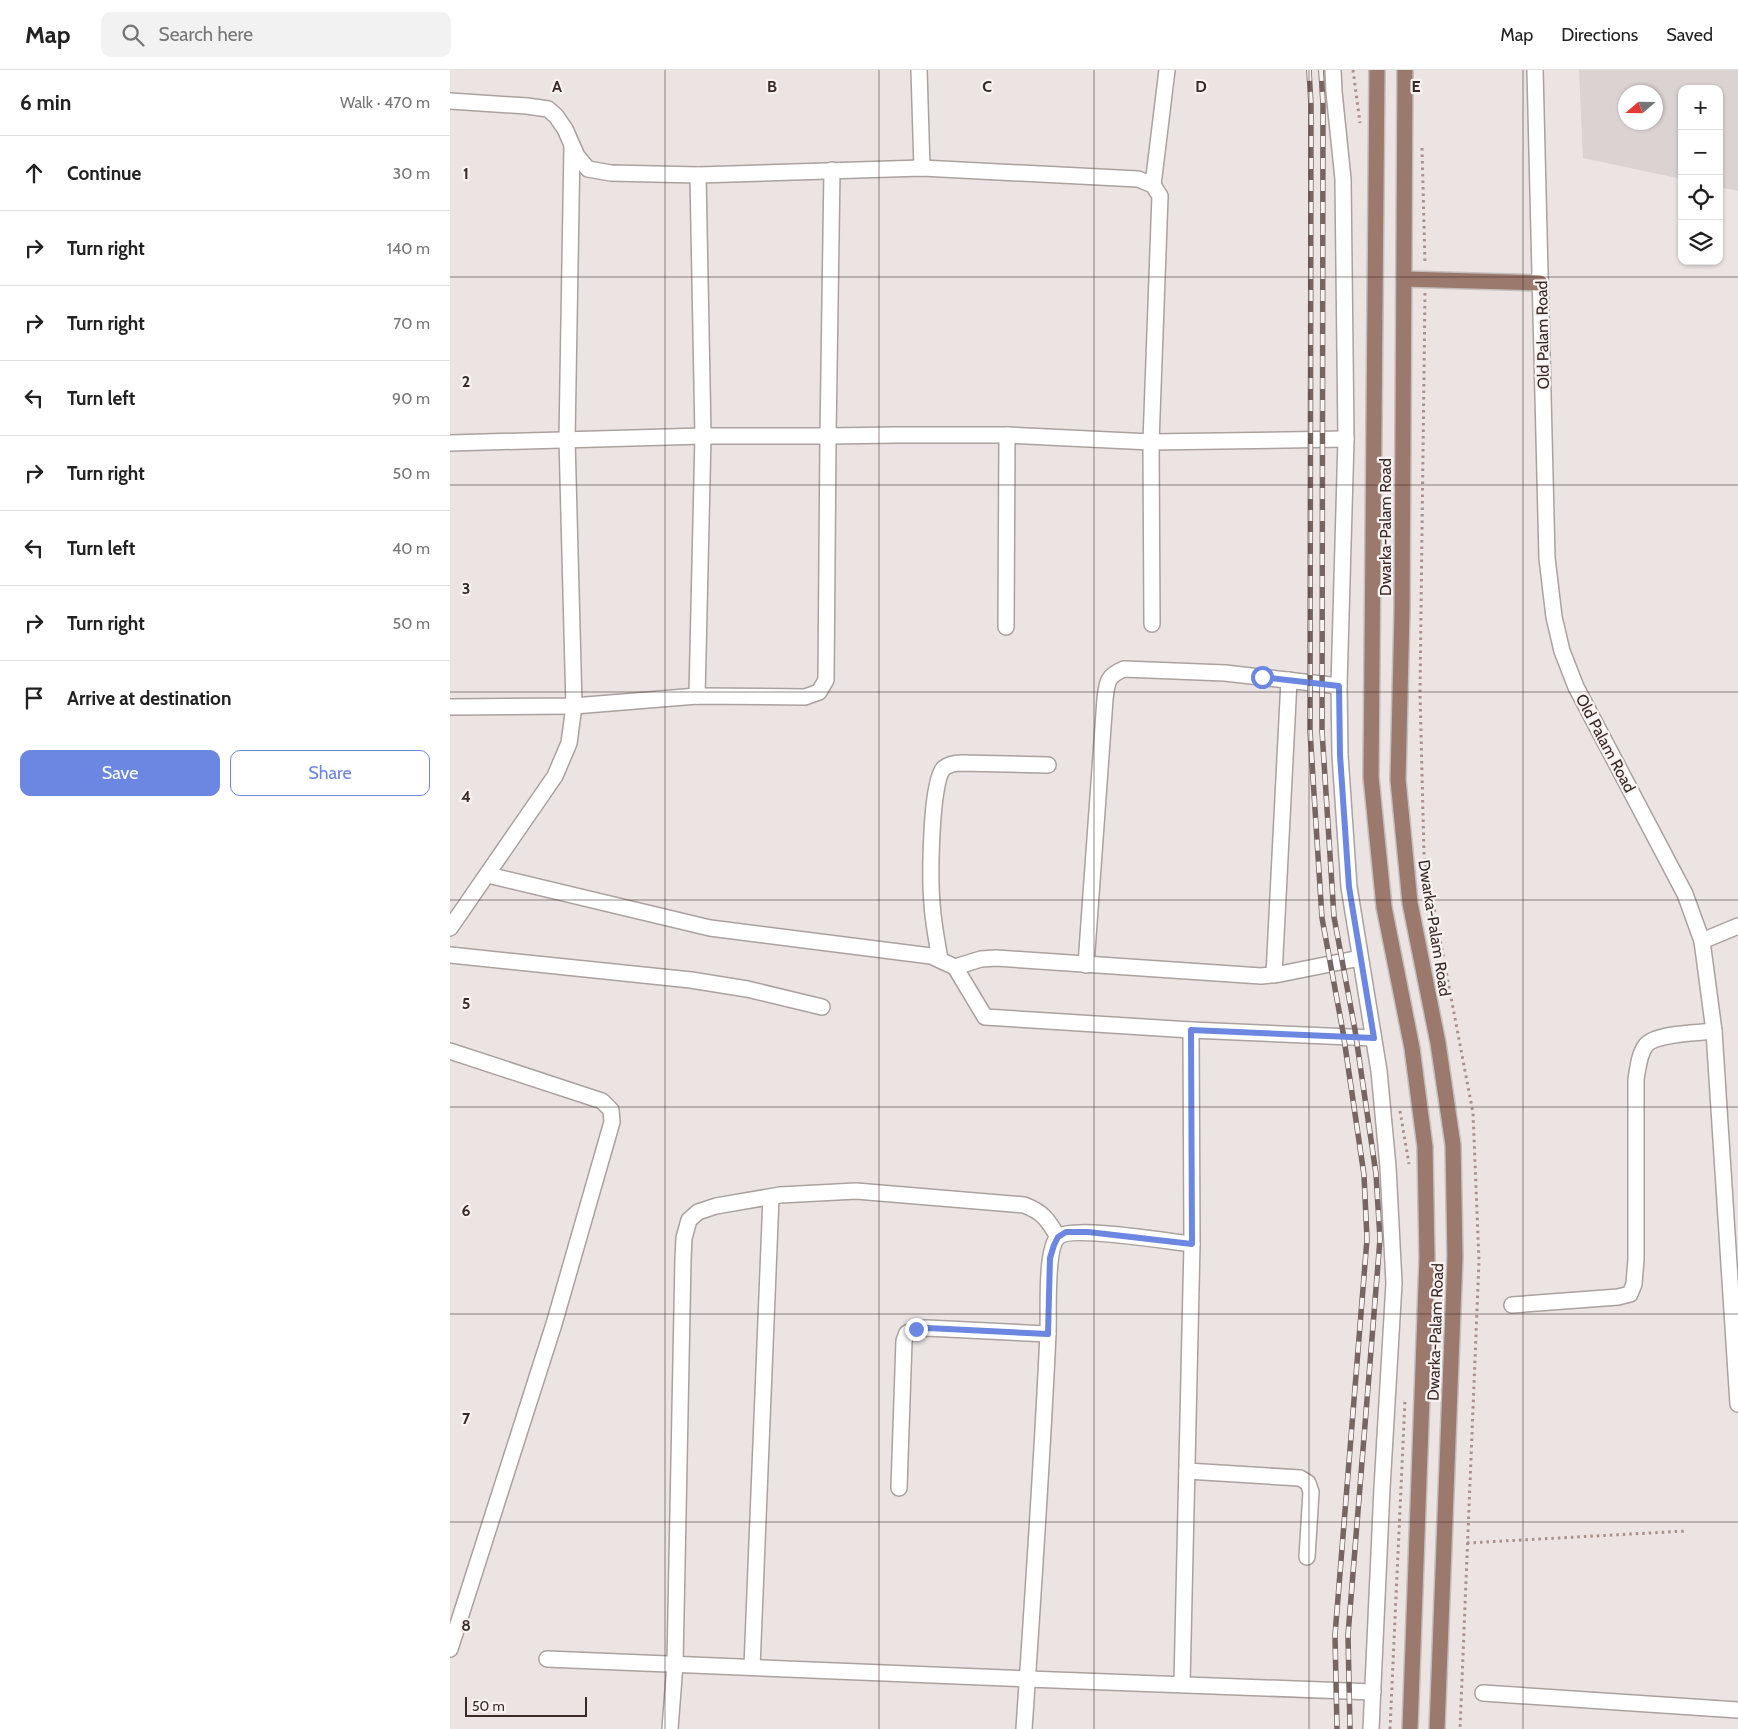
<!DOCTYPE html>
<meta charset="utf-8">
<style>
:root{--surface:#fff;--page:#f2f2f2;--text:#222;--muted:#767676;--line:#e0e0e0;--accent:#6c87e1}
body{margin:0;font-family:Cabin,sans-serif;background:var(--page);color:var(--text)}
.controls{position:absolute;right:15px;top:15px;display:grid;overflow:hidden;border-radius:10px;box-shadow:0 1px 4px #0004}
.controls button{width:45px;height:45px;display:grid;place-items:center;padding:0;border:0;border-bottom:1px solid var(--line);background:var(--surface);color:var(--text);font:25px sans-serif}
.compass{position:absolute;left:1168px;top:15px;width:45px;height:45px;border-radius:50%;background:var(--surface);box-shadow:0 1px 4px #0004;rotate:250deg}
.scale{position:absolute;left:15px;bottom:12px;width:122px;box-sizing:border-box;padding-left:5px;border:2px solid #3a2a25;border-top:0;font-size:14px;line-height:18px;white-space:nowrap;color:#3a2a25;-webkit-text-stroke:4px #f8f3f3;paint-order:stroke}
.stop{position:absolute;width:15px;height:15px;margin:-11px;border:4px solid #6c87e1;border-radius:50%;background:#fff}
.stop.end{background:#6c87e1;border-color:#fff;box-shadow:0 1px 5px #0008}
.list{margin:0;padding:0;list-style:none}
h2{display:flex;justify-content:space-between;align-items:center;height:65px;margin:0;padding:0 20px;font-size:21px}
h2 small{font-size:16px;font-weight:400;color:var(--muted)}
.list li{display:grid;grid-template-columns:32px 1fr auto;gap:15px;align-items:center;box-sizing:border-box;height:75px;padding:0 20px;border-top:1px solid var(--line)}
.list b{display:block;font-size:19px;white-space:nowrap}
.list em{font-size:16px;font-style:normal;color:var(--muted)}
.actions{display:flex;gap:10px;padding:15px 20px}
.actions a{flex:1;padding:11px 0;border:1px solid var(--accent);border-radius:10px;text-align:center;font-size:18px;color:var(--accent)}
.actions .main{background:var(--accent);color:#fff}
.icon{flex:none;width:28px;height:28px;fill:none;stroke:currentColor;stroke-width:2;stroke-linecap:round;stroke-linejoin:round}
.map{position:relative;flex:none;width:1288px;height:1659px;overflow:hidden}
header{display:flex;align-items:center;gap:30px;box-sizing:border-box;height:70px;padding:0 25px;background:var(--surface);border-bottom:1px solid var(--line)}
header strong{font-size:24px}
nav{display:flex;gap:28px;margin-inline-start:auto;font-size:18px}
.search{width:350px;height:45px;background:var(--page);display:flex;align-items:center;gap:12px;box-sizing:border-box;padding:0 18px;border-radius:10px;color:var(--muted);font-size:19px}
main{display:flex}
aside{flex:1;background:var(--surface)}
.map>svg:first-child{display:block}
</style>
<header>
<strong>Map</strong>
<div class="search"><svg class="icon" aria-label="search" viewBox="0 0 24 24"><circle cx="10" cy="10" r="6"/><path d="M15 15l6 6"/></svg>Search here</div>
<nav><a>Map</a><a>Directions</a><a>Saved</a></nav>
</header>
<main>
<aside>
<h2>6 min<small>Walk · 470 m</small></h2>
<ul class="list">
<li><svg class="icon" aria-label="ahead" viewBox="0 0 24 24"><path d="M12 20V5M6 11l6-6 6 6"/></svg><div><b>Continue</b></div><em>30 m</em></li>
<li><svg class="icon" aria-label="right" viewBox="0 0 24 24"><path d="M7 20v-9h11M14 6l5 5-5 5"/></svg><div><b>Turn right</b></div><em>140 m</em></li>
<li><svg class="icon" aria-label="right" viewBox="0 0 24 24"><path d="M7 20v-9h11M14 6l5 5-5 5"/></svg><div><b>Turn right</b></div><em>70 m</em></li>
<li><svg class="icon" aria-label="left" viewBox="0 0 24 24"><path d="M17 20v-9H6M10 6l-5 5 5 5"/></svg><div><b>Turn left</b></div><em>90 m</em></li>
<li><svg class="icon" aria-label="right" viewBox="0 0 24 24"><path d="M7 20v-9h11M14 6l5 5-5 5"/></svg><div><b>Turn right</b></div><em>50 m</em></li>
<li><svg class="icon" aria-label="left" viewBox="0 0 24 24"><path d="M17 20v-9H6M10 6l-5 5 5 5"/></svg><div><b>Turn left</b></div><em>40 m</em></li>
<li><svg class="icon" aria-label="right" viewBox="0 0 24 24"><path d="M7 20v-9h11M14 6l5 5-5 5"/></svg><div><b>Turn right</b></div><em>50 m</em></li>
<li><svg class="icon" aria-label="arrive" viewBox="0 0 24 24"><path d="M6 21V4h12l-3 4 3 4H6"/></svg><div><b>Arrive at destination</b></div></li>
</ul>
<div class="actions"><a class="main">Save</a><a>Share</a></div>
</aside>
<div class="map">
<svg width="1288" height="1659" viewBox="0 0 1288 1659">
<rect width="100%" height="100%" fill="#ebe4e3"/>
<path fill="#dbd2d2" fill-rule="evenodd" d="M1129,0H1288V121L1269,117V19H1232V109L1133,88ZM1176,22H1206V52H1176Z"/>
<g fill="none" stroke-linecap="round" stroke-linejoin="round">
<defs>
<g id="minor">
<path d="M469,0L472,98"/>
<path d="M883,0L884,22L893,109L896,369L889,616L890,685L899,817L929,1001L938,1097L944,1213L932,1418L921,1659"/>
<path d="M1085,0L1097,488L1104,547L1112,581L1126,617L1235,824L1252,871L1264,961L1288,1334"/>
<path d="M0,31L77,36L98,39L106,46L115,59L127,86L138,99L161,103L248,105L472,98L688,109L703,115L710,126L701,372L896,369"/>
<path d="M703,115L717,0"/>
<path d="M0,373L253,366H378L447,365H557L701,372L702,554"/>
<path d="M556,557L557,365"/>
<path d="M247,626L253,366L248,105"/>
<path d="M0,637L124,636L247,626L355,627L369,622L376,610L378,366L382,100"/>
<path d="M38,805L260,858L481,886L505,897L535,947L741,960L923,968"/>
<path d="M0,858L105,706L119,673L124,636L117,369L122,76"/>
<path d="M1252,871L1288,856"/>
<path d="M0,885L241,910L297,919L372,937"/>
<path d="M490,890C487,871 483,852 482,833C480,812 480,710 494,698C499,694 505,693 512,693L598,695"/>
<path d="M636,895L655,629C657,612 657,606 674,599L775,603L889,616"/>
<path d="M505,897L531,889L546,888L811,906L830,904L910,888"/>
<path d="M824,905L839,610"/>
<path d="M0,981L152,1031L161,1040L162,1052L104,1254L0,1579"/>
<path d="M1062,1235L1168,1227L1180,1224L1184,1214L1186,1189V1009C1188,998 1189,984 1196,975C1206,963 1249,963 1264,961"/>
<path d="M737,1401L850,1408L858,1413L861,1422L857,1487"/>
<path d="M449,1418L454,1271L457,1263L466,1259L477,1258L598,1264"/>
<path d="M97,1589L578,1609L923,1622"/>
<path d="M302,1597L321,1127"/>
<path d="M732,1614L742,1174L741,960"/>
<path d="M1033,1623L1288,1640"/>
<path d="M220,1659L225,1594L233,1189L234,1168L239,1150L248,1142L266,1136L330,1125L406,1121L574,1135C593,1142 598,1150 608,1167"/>
<path d="M574,1659C583,1527 592,1395 598,1263C599,1244 595,1179 608,1167C621,1155 721,1172 742,1174"/>
</g>
<g id="major">
<path d="M927,0L921,707L934,837L962,978L975,1077L977,1188L960,1659"/>
<path d="M955,0L952,542L948,710L960,833L988,973L1003,1075L1005,1187L987,1659"/>
<path d="M954,209L1090,213"/>
</g>
</defs>
<use href="#minor" stroke="#aba19f" stroke-width="18"/>
<use href="#major" stroke="#c4bfbe" stroke-width="18"/>
<g stroke="#ab8f88" stroke-width="3" stroke-dasharray="2.5 4" stroke-linecap="butt">
<path d="M903,0L910,53"/>
<path d="M972,78L975,194"/>
<path d="M975,223L970,622L974,785L1023,1043L1029,1191L1010,1659"/>
<path d="M950,1041L959,1094"/>
<path d="M1017,1473L1236,1461"/>
<path d="M940,1659L955,1330"/>
</g>
<use href="#minor" stroke="#fff" stroke-width="15"/>
<use href="#major" stroke="#9b796d" stroke-width="15"/>
<defs>
<g id="rail">
<path d="M859,0L861,35L860,661L872,848L893,962L914,1105L917,1169L885,1565L887,1659"/>
<path d="M871,0L873,35L872,661L884,847L905,960L926,1104L930,1169L898,1565L900,1659"/>
</g>
</defs>
<use href="#rail" stroke="#766560" stroke-width="5.5"/>
<use href="#rail" stroke="#f8f3f3" stroke-width="4" stroke-dasharray="11" stroke-linecap="butt"/>
</g>
<g fill="none" stroke-linecap="round" stroke-linejoin="round">
<path stroke="#6c87e1" stroke-width="6" d="M466,1259L477,1258L598,1264L600,1188L604,1175L608,1167L616,1162H638L742,1174L741,960L924,968L899,817L890,685L889,616L812,607"/>
</g>
<path fill="none" stroke="#3a2a25" stroke-width="1" stroke-opacity="0.55" d="M215,0V1659M429,0V1659M644,0V1659M859,0V1659M1073,0V1659M0,207H1288M0,415H1288M0,622H1288M0,830H1288M0,1037H1288M0,1244H1288M0,1452H1288"/>
<g text-anchor="middle" stroke-width="4.5" stroke-linejoin="round" paint-order="stroke">
<g font-size="16" fill="#3a2a25" stroke="#f8f3f3">
<text transform="translate(1092 265) rotate(-91)" y="6">Old Palam Road</text>
<text transform="translate(935 457) rotate(-90)" y="6">Dwarka-Palam Road</text>
<text transform="translate(1156 673) rotate(62)" y="6">Old Palam Road</text>
<text transform="translate(985 858) rotate(81)" y="6">Dwarka-Palam Road</text>
<text transform="translate(985 1262) rotate(-88)" y="6">Dwarka-Palam Road</text>
</g>
</g>
<g font-size="16" text-anchor="middle" font-weight="bold" fill="#3a2a25" stroke="#f8f3f3" stroke-width="4.5" stroke-linejoin="round" paint-order="stroke">
<text x="107" y="22">A</text>
<text x="322" y="22">B</text>
<text x="537" y="22">C</text>
<text x="751" y="22">D</text>
<text x="966" y="22">E</text>
<text x="16" y="109">1</text>
<text x="16" y="317">2</text>
<text x="16" y="524">3</text>
<text x="16" y="732">4</text>
<text x="16" y="939">5</text>
<text x="16" y="1146">6</text>
<text x="16" y="1354">7</text>
<text x="16" y="1561">8</text>
</g>
</svg>
<div class="controls">
<button>+</button>
<button>−</button>
<button><svg class="icon" aria-label="locate" viewBox="0 0 24 24"><circle cx="12" cy="12" r="6"/><path d="M12 2v4M12 18v4M2 12h4M18 12h4"/></svg></button>
<button><svg class="icon" aria-label="layers" viewBox="0 0 24 24"><path d="M12 4l9 5-9 5-9-5zM3 14l9 5 9-5"/></svg></button>
</div>
<svg class="compass" viewBox="-18 -18 36 36"><path d="M0-13l5 13h-10z" fill="#e53935"/><path d="M0 13l5-13h-10z" fill="#767676"/></svg>
<div class="scale">50 m</div>
<div class="stop" style="left:812px;top:607px"></div>
<div class="stop end" style="left:466px;top:1259px"></div>
</div>
</main>
